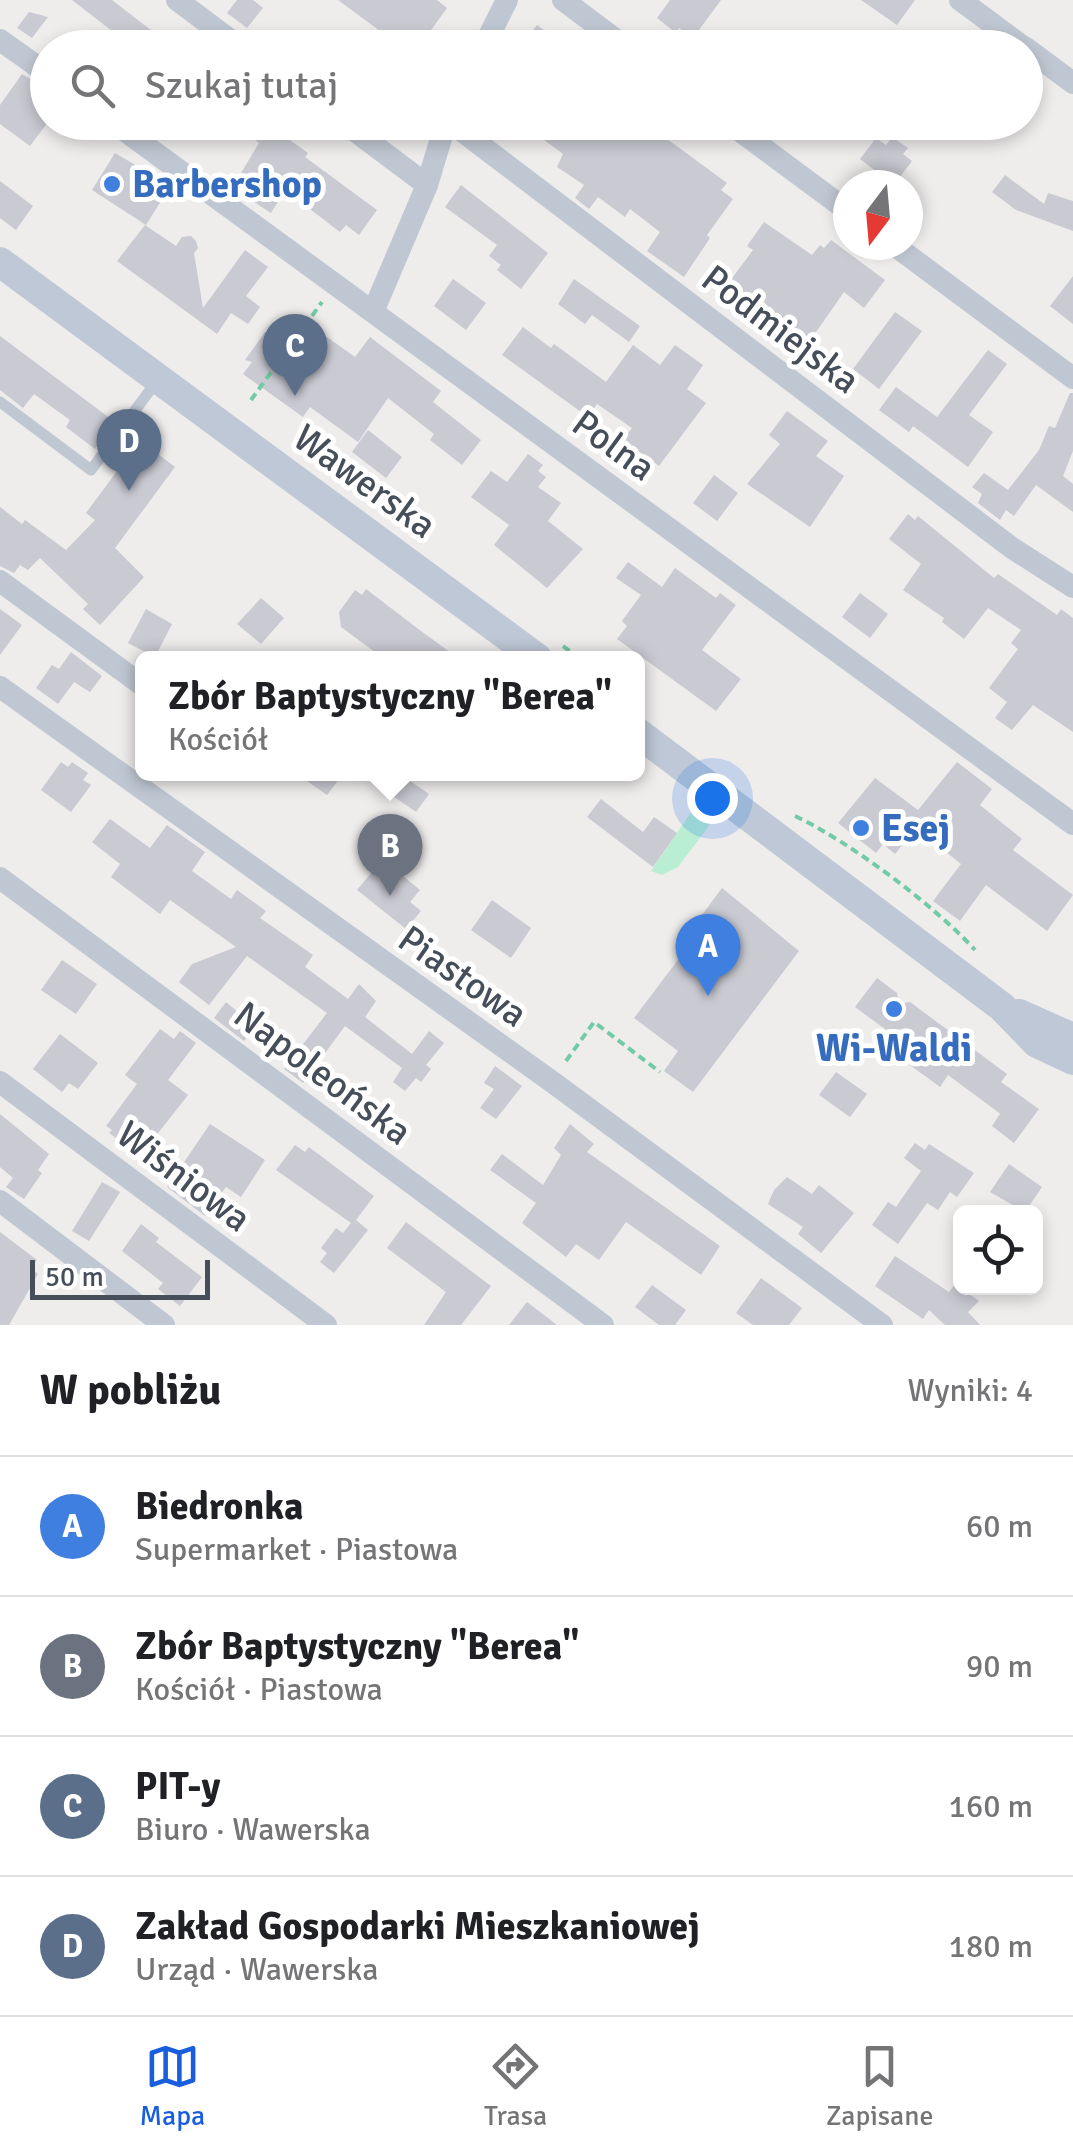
<!DOCTYPE html>
<html lang="pl">
<meta charset="utf-8">
<style>
:root{--surface:#fff;--page:#f2f2f2;--text:#202124;--muted:#757577;--line:#e0e0e0;--accent:#195edc}
body{margin:0;font-family:Signika,sans-serif;background:var(--page);color:var(--text)}
.controls{position:absolute;right:30px;bottom:30px;display:grid;overflow:hidden;border-radius:15px;box-shadow:0 5px 15px #0003}
.controls button{width:90px;height:90px;display:grid;place-items:center;padding:0;border:0;border-bottom:2px solid var(--line);background:var(--surface);color:var(--text);font:50px sans-serif}
.compass{position:absolute;left:833px;top:170px;width:90px;height:90px;border-radius:50%;background:var(--surface);box-shadow:0 5px 15px #0003;rotate:196deg}
.scale{position:absolute;left:30px;bottom:25px;width:180px;box-sizing:border-box;padding-left:10px;border:5px solid #454e59;border-top:0;font-size:28px;line-height:35px;white-space:nowrap;color:#454e59;-webkit-text-stroke:8px #fff;paint-order:stroke}
.you{position:absolute;left:712px;top:798px;width:35px;height:35px;margin:-25px;border:8px solid #fff;border-radius:50%;background:#1a73e8;box-shadow:0 0 0 15px #1a73e833}
.badge{display:grid;place-items:center;width:65px;height:65px;border-radius:50%;background:var(--accent);color:#fff;font-size:32px;font-weight:700}
.pin{position:absolute;translate:-50% -82px;filter:drop-shadow(0 2px 5px #0008)}
.pin::after{content:'';position:absolute;top:52px;width:35px;height:30px;background:inherit;clip-path:polygon(0 0,100% 0,50% 100%)}
.popup{position:absolute;left:135px;top:651px;width:510px;height:130px;box-sizing:border-box;display:grid;place-content:center;border-radius:15px;background:var(--surface);filter:drop-shadow(0 2px 8px #0005);font-size:32px;white-space:nowrap;color:var(--muted)}
.popup b{font-size:38px;color:var(--text)}
.popup::after{content:'';position:absolute;left:50%;top:100%;margin-left:-20px;border:20px solid transparent;border-top-color:var(--surface)}
.list{margin:0;padding:0;list-style:none}
h2{display:flex;justify-content:space-between;align-items:center;height:130px;margin:0;padding:0 40px;font-size:42px}
h2 small{font-size:32px;font-weight:400;color:var(--muted)}
.list li{display:grid;grid-template-columns:65px 1fr auto;gap:30px;align-items:center;box-sizing:border-box;height:140px;padding:0 40px;border-top:2px solid var(--line)}
.list b{display:block;font-size:38px;white-space:nowrap}
.list p{margin:0;font-size:32px;white-space:nowrap;color:var(--muted)}
.list em{font-size:32px;font-style:normal;color:var(--muted)}
.icon{flex:none;width:55px;height:55px;fill:none;stroke:currentColor;stroke-width:2;stroke-linecap:round;stroke-linejoin:round}
.map{position:relative;flex:none;width:1073px;height:1325px;overflow:hidden}
.search{position:absolute;background:var(--surface);box-shadow:0 5px 15px #0003;left:30px;right:30px;top:30px;height:110px;display:flex;align-items:center;gap:25px;box-sizing:border-box;padding:0 35px;border-radius:55px;color:var(--muted);font-size:38px}
.sheet{height:690px;background:var(--surface)}
nav{display:flex;justify-content:space-around;align-items:center;box-sizing:border-box;height:140px;border-top:2px solid var(--line);background:var(--surface);font-size:28px;color:var(--muted)}
nav a{display:grid;justify-items:center;gap:5px}
nav .on{color:var(--accent)}
.map>svg:first-child{display:block}
</style>
<div class="map">
<svg width="1073" height="1325" viewBox="0 0 1073 1325">
<rect width="100%" height="100%" fill="#efecec"/>
<path fill="#b9eed2" d="M692,811L710,824L708,827L678,867L662,875L651,871Z"/>
<g fill="#c9cad2">
<path d="M72,0H112L174,48H134Z"/>
<path d="M237,0H253L263,8L247,28L227,13Z"/>
<path d="M338,0H437L447,8L418,48H403Z"/>
<path d="M670,0H721L693,38L679,28L676,33L657,18Z"/>
<path d="M861,0H915L897,25Z"/>
<path d="M29,12L48,17L32,38L17,28Z"/>
<path d="M537,25L567,48H520Z"/>
<path d="M22,74L48,89V122L30,146L0,124V105Z"/>
<path d="M233,122H265L308,153L305,157L377,210L359,235L346,225L340,232L285,190L271,213L232,188L259,143Z"/>
<path d="M520,122H644L727,183L721,190L733,199L707,235L710,238L684,277L647,251L660,232L630,209L625,217L598,197L589,209L575,198L584,185L557,167L563,154Z"/>
<path d="M892,137L908,148L903,154L912,161L894,185L860,159L876,138L886,145Z"/>
<path d="M115,153L149,173L146,177L168,190L146,225L92,190Z"/>
<path d="M1005,175L1044,204L1048,193L1073,201V231L1016,210L992,192Z"/>
<path d="M0,181L33,206L16,230L0,218Z"/>
<path d="M461,185L548,253L521,289L497,270L501,265L489,256L497,245L445,207Z"/>
<path d="M764,222L812,255L820,245L824,248L831,240L885,280L864,308L844,292L809,342L779,320L752,323L718,297L753,250L747,246Z"/>
<path d="M145,225L176,246L182,237L191,236L196,241L198,248L194,253L203,308L245,250L268,267L246,296L260,307L248,324L231,313L217,334L117,261Z"/>
<path d="M1073,276V324L1050,306Z"/>
<path d="M453,279L486,303L466,330L434,306Z"/>
<path d="M574,279L640,326L629,342L592,315L585,324L558,304Z"/>
<path d="M895,312L922,331L879,389L853,369Z"/>
<path d="M523,327L551,348L554,344L606,382L633,345L660,365L675,345L703,365L687,389L706,403L659,466L623,440L632,428L597,404L588,417L502,355Z"/>
<path d="M265,332L300,359L320,332L355,357L370,337L441,391L433,402L481,440L462,465L430,440L434,434L388,398L358,442L310,407L303,417L243,374L252,362L245,360Z"/>
<path d="M0,336L115,422L95,449L66,427L70,420L34,394L23,408L0,390Z"/>
<path d="M988,350L1007,364L969,415L993,432L968,467L913,426L909,432L879,410L896,387L937,417Z"/>
<path d="M1070,393H1073V451L1063,476L1073,484V512L1036,485L1014,516L1006,510L1000,520L978,503L982,494L972,487L984,473L1008,490L1039,450L1049,426L1055,428Z"/>
<path d="M787,411L828,441L816,456L844,476L810,527L747,484L780,444L769,435Z"/>
<path d="M368,430L402,457L386,478L352,452Z"/>
<path d="M130,433L147,449L149,447L175,467L115,548L144,577L100,625L83,609L88,604L40,558L28,570L20,565L14,573L0,566V507L22,524L25,520L66,550L95,520L86,513L120,467L110,460Z"/>
<path d="M528,454L543,465L538,471L546,477L538,487L561,503L548,521L583,549L547,588L494,545L509,525L471,497L491,471L507,482Z"/>
<path d="M714,475L738,493L717,521L693,503Z"/>
<path d="M908,514L915,520L918,516L994,578L998,574L1057,615L1061,609L1073,618V732L1033,705L1012,730L995,718L1007,702L989,688L1018,649L1011,643L1021,630L988,608L964,639L942,622L944,618L903,590L921,564L889,539Z"/>
<path d="M628,562L662,587L675,568L716,598L720,593L736,605L702,650L741,679L716,711L617,639L627,626L622,621L641,595L616,578Z"/>
<path d="M366,589L421,631L458,658H383L341,627L339,612L355,590L362,595Z"/>
<path d="M860,593L888,614L870,638L842,617Z"/>
<path d="M261,598L284,618L261,644L237,624Z"/>
<path d="M0,609L22,625L0,655Z"/>
<path d="M146,609L172,624L155,657L128,643Z"/>
<path d="M71,652L102,676L90,692L74,682L58,704L36,688L52,665L59,669Z"/>
<path d="M61,762L68,767L72,762L88,773L83,780L91,785L71,812L41,790Z"/>
<path d="M957,762L992,789L980,805L1022,839L1013,850L1073,895L1047,931L986,885L960,921L933,901L961,864L916,828L895,854L883,844L876,853L838,823L875,778L918,810Z"/>
<path d="M297,774H343L327,795Z"/>
<path d="M361,774H400L429,794L416,812Z"/>
<path d="M601,799L643,832L654,817L677,833L653,867L587,817Z"/>
<path d="M110,819L150,848L167,825L205,852L192,871L231,899L237,890L266,911L260,918L313,955L305,967L348,999L359,984L376,1001L365,1017L412,1054L429,1031L444,1043L426,1065L431,1069L421,1082L416,1078L405,1091L393,1082L402,1068L345,1026L303,1083L284,1069L327,1013L247,956L209,1005L179,982L192,964L236,947L170,900L160,914L111,877L120,864L92,842Z"/>
<path d="M392,867L420,890L410,902L421,911L406,929L357,890L372,872L382,880Z"/>
<path d="M722,888L799,951L693,1092L664,1071L678,1051L634,1018L696,936L690,931Z"/>
<path d="M492,900L531,928L511,958L471,930Z"/>
<path d="M62,960L97,984L76,1014L41,990Z"/>
<path d="M877,978L897,993L899,1004L910,1002L1007,1074L1001,1082L1039,1109L1014,1143L992,1126L1000,1114L998,1112L948,1075L940,1087L899,1057L908,1046L855,1007Z"/>
<path d="M226,1002L256,1027L244,1041L214,1018Z"/>
<path d="M160,1029L174,1039L180,1031L196,1043L168,1080L188,1095L140,1156L109,1133L112,1130L106,1126L137,1084L125,1075Z"/>
<path d="M60,1034L98,1063L78,1089L69,1083L62,1092L33,1069Z"/>
<path d="M495,1066L522,1086L496,1119L480,1108L494,1089L484,1083Z"/>
<path d="M836,1072L867,1094L850,1117L819,1095Z"/>
<path d="M0,1114L49,1154L38,1170L42,1173L24,1199L6,1187L13,1178L0,1167Z"/>
<path d="M210,1124L265,1160L241,1197L226,1187L205,1216L167,1187Z"/>
<path d="M570,1124L594,1144L587,1152L720,1246L701,1275L626,1222L599,1260L576,1244L566,1257L522,1223L536,1203L490,1170L502,1154L543,1185L561,1155L554,1148Z"/>
<path d="M915,1143L925,1150L929,1144L974,1173L957,1197L950,1192L938,1210L927,1203L898,1244L872,1225L888,1202L896,1207L921,1171L904,1158Z"/>
<path d="M295,1145L305,1152L309,1147L374,1196L356,1220L368,1230L334,1273L320,1262L327,1253L321,1248L336,1228L343,1233L351,1223L276,1170Z"/>
<path d="M1009,1164L1042,1187L1025,1212L990,1192Z"/>
<path d="M787,1177L812,1194L819,1185L854,1213L821,1253L798,1234L803,1227L768,1204L774,1190Z"/>
<path d="M102,1182L120,1192L89,1241L72,1231Z"/>
<path d="M406,1222L491,1286L461,1325H424L446,1292L387,1248Z"/>
<path d="M141,1224L159,1238L156,1242L202,1277L180,1306L158,1289L163,1283L122,1251Z"/>
<path d="M0,1232L37,1260L31,1268L38,1274L9,1325H0Z"/>
<path d="M895,1256L949,1292L955,1284L979,1301L968,1312L980,1325H945L929,1310L923,1319L875,1286Z"/>
<path d="M761,1278L802,1308L789,1325H753L736,1313Z"/>
<path d="M652,1285L686,1310L675,1325H659L635,1307Z"/>
<path d="M527,1302L557,1325H509Z"/>
</g>
<g fill="none" stroke-linecap="round" stroke-linejoin="round">
<g stroke="#72cba6" stroke-width="4" stroke-dasharray="8 5" stroke-linecap="butt">
<path d="M251,400L322,302"/>
<path d="M563,646L579,658"/>
<path d="M795,816C850,842 934,905 975,950"/>
<path d="M566,1061L594,1022L660,1072"/>
</g>
<path stroke="#bfc7d2" stroke-width="11" d="M0,402L91,470L156,382"/>
<g stroke="#bfc7d2" stroke-width="22">
<path d="M177,0L241,48"/>
<path d="M563,0L627,48"/>
<path d="M960,0L1025,48"/>
<path d="M0,40L48,74"/>
<path d="M483,48L507,0"/>
<path d="M1026,48L1073,83"/>
<path d="M113,122L1073,824"/>
<path d="M343,122L427,185"/>
<path d="M450,122L1012,548L1073,587"/>
<path d="M728,122L848,211"/>
<path d="M894,245L1073,378"/>
<path d="M373,312L427,185L446,122"/>
<path d="M0,581L142,685"/>
<path d="M0,687L551,1081L882,1325"/>
<path d="M0,878L603,1325"/>
<path d="M0,1082L326,1325"/>
<path d="M0,1201L164,1325"/>
</g>
<g stroke="#bec8d6" stroke-width="30">
<path d="M0,262L537,658"/>
<path d="M638,733L1002,1007L1037,1043L1073,1060"/>
<path d="M1019,1014L1073,1038"/>
</g>
</g>
<g fill="#3f7fe0" stroke="#fff" stroke-width="4">
<circle cx="112" cy="184" r="10"/>
<circle cx="861" cy="828" r="10"/>
<circle cx="894" cy="1009" r="10"/>
</g>
<g text-anchor="middle" stroke-width="10" stroke-linejoin="round" paint-order="stroke">
<g font-size="38" font-weight="bold" fill="#366cbe" stroke="#fff" text-anchor="start">
<text x="132" y="197">Barbershop</text>
<text x="881" y="841">Esej</text>
<text x="894" y="1061" text-anchor="middle">Wi-Waldi</text>
</g>
<g font-size="38" fill="#454e59" stroke="#fff">
<text transform="translate(781 329) rotate(37)" y="13">Podmiejska</text>
<text transform="translate(614 445) rotate(36)" y="13">Polna</text>
<text transform="translate(365 481) rotate(36)" y="13">Wawerska</text>
<text transform="translate(463 976) rotate(35)" y="13">Piastowa</text>
<text transform="translate(323 1073) rotate(37)" y="13">Napoleońska</text>
<text transform="translate(184 1176) rotate(37)" y="13">Wiśniowa</text>
</g>
</g>
</svg>
<div class="controls">
<button><svg class="icon" aria-label="locate" viewBox="0 0 24 24"><circle cx="12" cy="12" r="6"/><path d="M12 2v4M12 18v4M2 12h4M18 12h4"/></svg></button>
</div>
<svg class="compass" viewBox="-18 -18 36 36"><path d="M0-13l5 13h-10z" fill="#e53935"/><path d="M0 13l5-13h-10z" fill="#757577"/></svg>
<div class="scale">50 m</div>
<div class="you"></div>
<div class="pin badge" style="left:708px;top:996px;background:#3f7fe0">A</div>
<div class="pin badge" style="left:390px;top:896px;background:#6b7280">B</div>
<div class="popup"><b>Zbór Baptystyczny &quot;Berea&quot;</b>Kościół</div>
<div class="pin badge" style="left:295px;top:396px;background:#5c6f8a">C</div>
<div class="pin badge" style="left:129px;top:491px;background:#5c6f8a">D</div>
<div class="search"><svg class="icon" aria-label="search" viewBox="0 0 24 24"><circle cx="10" cy="10" r="6"/><path d="M15 15l6 6"/></svg>Szukaj tutaj</div>
</div>
<section class="sheet">
<h2>W pobliżu<small>Wyniki: 4</small></h2>
<ul class="list">
<li><span class="badge" style="background:#3f7fe0">A</span><div><b>Biedronka</b><p>Supermarket · Piastowa</p></div><em>60 m</em></li>
<li><span class="badge" style="background:#6b7280">B</span><div><b>Zbór Baptystyczny &quot;Berea&quot;</b><p>Kościół · Piastowa</p></div><em>90 m</em></li>
<li><span class="badge" style="background:#5c6f8a">C</span><div><b>PIT-y</b><p>Biuro · Wawerska</p></div><em>160 m</em></li>
<li><span class="badge" style="background:#5c6f8a">D</span><div><b>Zakład Gospodarki Mieszkaniowej</b><p>Urząd · Wawerska</p></div><em>180 m</em></li>
</ul>
</section>
<nav>
<a class="on"><svg class="icon" aria-label="map" viewBox="0 0 24 24"><path d="M3 6l6-2 6 2 6-2v14l-6 2-6-2-6 2zM9 4v14M15 6v14"/></svg>Mapa</a>
<a><svg class="icon" aria-label="directions" viewBox="0 0 24 24"><path d="M12 3l9 9-9 9-9-9zM9 14v-3h6M13 9l2 2-2 2"/></svg>Trasa</a>
<a><svg class="icon" aria-label="saved" viewBox="0 0 24 24"><path d="M7 4h10v16l-5-4-5 4z"/></svg>Zapisane</a>
</nav>
